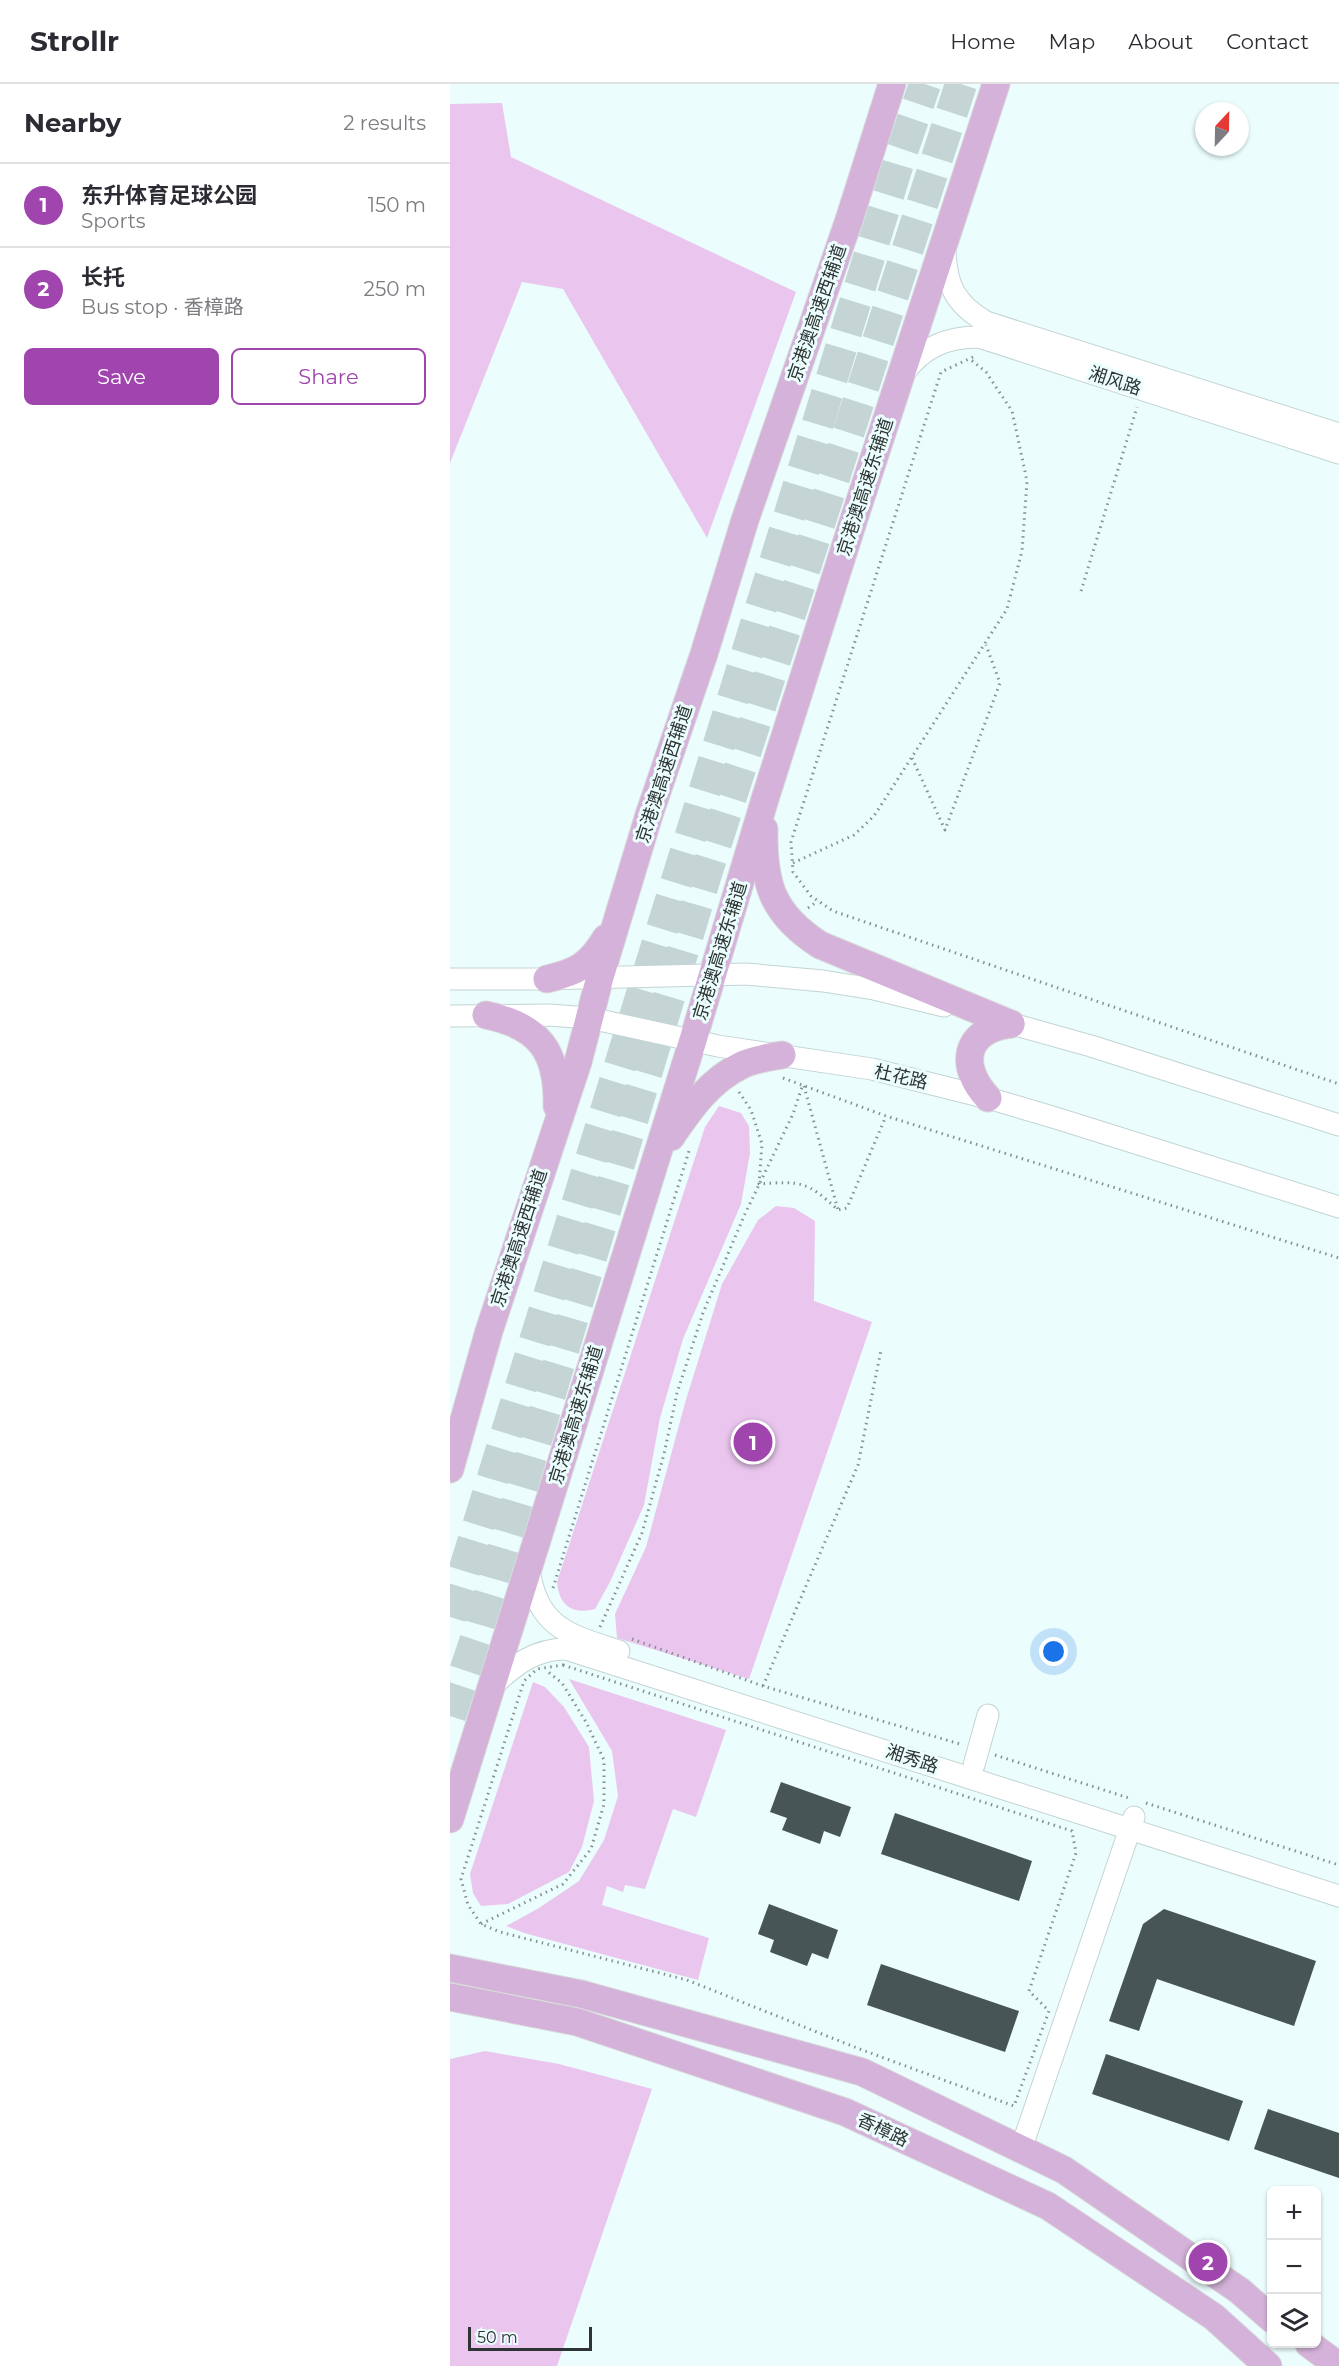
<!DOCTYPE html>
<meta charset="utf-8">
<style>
:root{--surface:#fff;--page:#f2f2f3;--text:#2b2b33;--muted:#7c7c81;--line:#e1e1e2;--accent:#a044ae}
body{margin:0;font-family:Montserrat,"Noto Sans SC",sans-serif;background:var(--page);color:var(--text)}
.controls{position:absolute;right:18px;bottom:18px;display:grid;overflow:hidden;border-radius:9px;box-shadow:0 2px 4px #0004}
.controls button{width:54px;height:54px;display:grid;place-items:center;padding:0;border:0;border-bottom:2px solid var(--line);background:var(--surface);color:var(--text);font:30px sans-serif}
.compass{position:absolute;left:745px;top:18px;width:54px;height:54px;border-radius:50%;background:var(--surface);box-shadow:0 2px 4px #0004;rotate:22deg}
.scale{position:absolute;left:18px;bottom:15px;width:124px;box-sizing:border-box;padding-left:6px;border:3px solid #2d3433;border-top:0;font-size:16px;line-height:21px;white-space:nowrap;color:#2d3433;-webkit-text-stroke:4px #ebfdfd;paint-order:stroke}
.you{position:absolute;left:604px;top:1568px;width:21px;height:21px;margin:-15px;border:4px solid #fff;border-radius:50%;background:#1a73e8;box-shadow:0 0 0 9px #1a73e833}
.badge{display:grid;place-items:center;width:39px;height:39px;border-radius:50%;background:var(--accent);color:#fff;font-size:20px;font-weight:700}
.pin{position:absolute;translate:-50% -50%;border:3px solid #fff;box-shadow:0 2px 6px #0006}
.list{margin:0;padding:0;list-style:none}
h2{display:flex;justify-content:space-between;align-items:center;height:78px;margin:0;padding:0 24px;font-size:26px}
h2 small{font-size:20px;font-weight:400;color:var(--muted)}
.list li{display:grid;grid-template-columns:39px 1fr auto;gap:18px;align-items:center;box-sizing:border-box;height:84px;padding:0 24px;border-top:2px solid var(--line)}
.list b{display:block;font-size:22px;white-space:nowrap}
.list p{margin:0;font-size:20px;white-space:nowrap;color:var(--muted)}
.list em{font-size:20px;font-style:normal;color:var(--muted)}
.actions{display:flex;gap:12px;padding:18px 24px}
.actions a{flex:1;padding:14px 0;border:2px solid var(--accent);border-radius:9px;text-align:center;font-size:21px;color:var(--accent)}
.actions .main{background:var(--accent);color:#fff}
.icon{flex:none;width:33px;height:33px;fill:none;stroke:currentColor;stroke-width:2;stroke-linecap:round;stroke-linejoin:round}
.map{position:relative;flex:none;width:889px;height:2282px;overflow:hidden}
header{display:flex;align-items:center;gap:36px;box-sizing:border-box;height:84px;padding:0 30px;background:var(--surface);border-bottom:2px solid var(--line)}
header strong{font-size:28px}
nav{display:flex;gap:33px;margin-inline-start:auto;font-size:21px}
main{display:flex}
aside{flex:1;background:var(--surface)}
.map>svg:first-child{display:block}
</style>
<header>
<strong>Strollr</strong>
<nav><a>Home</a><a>Map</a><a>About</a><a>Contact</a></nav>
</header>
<main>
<aside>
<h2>Nearby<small>2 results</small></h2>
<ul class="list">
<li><span class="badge">1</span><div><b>东升体育足球公园</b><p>Sports</p></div><em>150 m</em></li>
<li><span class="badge">2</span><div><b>长托</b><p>Bus stop · 香樟路</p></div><em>250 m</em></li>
</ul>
<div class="actions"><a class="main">Save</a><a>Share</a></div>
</aside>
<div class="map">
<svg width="889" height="2282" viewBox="0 0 889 2282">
<rect width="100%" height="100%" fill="#ebfdfd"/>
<g fill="#eac6ef">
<path d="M52,19L61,73L346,208L257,454L113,205L72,198L0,379V20Z"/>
<path d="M269,1022L291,1029L299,1042L300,1069L291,1120L233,1255L210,1334L194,1421L160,1498L145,1525C123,1531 109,1522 107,1498L255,1043Z"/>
<path d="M326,1122L344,1124L365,1137L364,1217L422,1238L299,1595L167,1554L165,1530L196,1463L235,1319L272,1200L308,1136Z"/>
<path d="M119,1595L276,1646L246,1733L223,1725L195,1805L175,1801L173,1808L157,1802L152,1821L259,1854L248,1896L74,1849L56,1842L89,1824L129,1797L154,1756L168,1712L162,1667Z"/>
<path d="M83,1598L95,1603L114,1623L139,1663L144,1717L132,1763L119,1788L58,1820L31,1822L23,1809L20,1790Z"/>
<path d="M35,1967L109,1980L202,2005L107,2282H0V1975Z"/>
</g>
<g fill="#475655">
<path d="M331,1698L401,1723L390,1753L374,1747L370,1760L332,1746L337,1734L320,1728Z"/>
<path d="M445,1729L582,1777L569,1817L431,1770Z"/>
<path d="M319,1820L388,1846L378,1875L362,1869L357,1882L320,1868L324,1856L308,1850Z"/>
<path d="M714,1825L866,1877L844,1942L707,1895L689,1947L659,1937L693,1840Z"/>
<path d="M431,1880L569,1927L555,1968L417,1921Z"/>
<path d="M656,1970L793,2017L779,2057L642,2010Z"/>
<path d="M818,2025L889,2049V2094L804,2065Z"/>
</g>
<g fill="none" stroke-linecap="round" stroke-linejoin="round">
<g stroke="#c5d5d5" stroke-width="32" stroke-dasharray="32 16" stroke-linecap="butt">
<path d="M0,1533L449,76L475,0"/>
<path d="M0,1632L29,1546L256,790L511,0"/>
</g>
<defs>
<g id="minor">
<path d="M495,166C496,201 505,220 536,238L889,350"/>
<path d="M454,289C473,263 497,253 529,253L889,369"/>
<path d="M0,895H93L296,890L373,897L424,905L494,922"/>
<path d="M0,932L99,931L140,934L268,962L422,985L538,1014L609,1035L889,1123"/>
<path d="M548,936L641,962L889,1041"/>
<path d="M79,1484C86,1543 119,1551 169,1567"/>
<path d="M43,1602C64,1581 85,1565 116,1565L889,1812"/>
<path d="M524,1681L538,1631"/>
<path d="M571,2065L684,1733"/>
</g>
<g id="major">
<path d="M314,745C313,800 322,830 370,861L561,940"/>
<path d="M97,895C127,888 140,881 156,854"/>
<path d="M36,931C90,942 108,968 107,1022"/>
<path d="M538,1014C508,982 514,946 561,940"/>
<path d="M221,1053C240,1025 260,996 292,981C304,975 319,973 332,971"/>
<path d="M0,1385L39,1247L128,978L150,893L199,731L254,570L295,436L399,136L442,0"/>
<path d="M0,1735L243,956L315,715L402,441L546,0"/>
<path d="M0,1884L131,1910L412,1988L614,2086L790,2207L822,2235"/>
<path d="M0,1913L127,1938L395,2028L598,2122L764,2233L818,2282"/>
<path d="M859,2260L889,2282"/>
</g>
</defs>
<use href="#minor" stroke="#c2d4d3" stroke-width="23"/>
<use href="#major" stroke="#d9dada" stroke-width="29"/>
<g stroke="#859190" stroke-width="3" stroke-dasharray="1.5 4.5" stroke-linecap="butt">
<path d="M523,273L491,288L341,758L343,788L361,812L383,827L889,1000"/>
<path d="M631,507L687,323"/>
<path d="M462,674L495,746L550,599L536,561"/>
<path d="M343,779L404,751L424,732L557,525L572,467L577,397L562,327L536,288L520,275"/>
<path d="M358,824L368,817"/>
<path d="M333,994L436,1032L889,1174"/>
<path d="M354,1002L388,1126"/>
<path d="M289,1008L301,1026L312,1060L309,1100C351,1097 357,1097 388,1126L397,1124L436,1032"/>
<path d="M103,1504L239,1067"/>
<path d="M150,1543L192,1449L214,1370L227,1309L253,1229L294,1132L343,1030L353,1000"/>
<path d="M182,1555L313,1602L510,1660"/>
<path d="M113,1581L622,1747L626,1769L579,1907L599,1927L564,2022L407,1964L237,1896L50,1848L31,1840L18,1821L11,1795L74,1597L87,1585Z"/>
<path d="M313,1602L408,1381L431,1266"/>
<path d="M545,1671L682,1715"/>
<path d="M696,1719L889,1781"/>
<path d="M31,1840L113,1800L141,1765L154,1720V1676L136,1638L112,1599L97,1587"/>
</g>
<use href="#minor" stroke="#fff" stroke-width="21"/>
<use href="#major" stroke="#d4b2d9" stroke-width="27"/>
</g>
<g text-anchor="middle" stroke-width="6" stroke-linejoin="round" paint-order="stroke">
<g font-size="18" fill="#2d3433" stroke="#ebfdfd">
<text transform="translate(367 229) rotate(-71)" y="6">京港澳高速西辅道</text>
<text transform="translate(665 297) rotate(18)" y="6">湘风路</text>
<text transform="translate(415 403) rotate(-72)" y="6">京港澳高速东辅道</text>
<text transform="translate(214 690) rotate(-72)" y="6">京港澳高速西辅道</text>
<text transform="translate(270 867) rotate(-73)" y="6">京港澳高速东辅道</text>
<text transform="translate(451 993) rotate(13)" y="6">杜花路</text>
<text transform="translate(69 1154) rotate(-72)" y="6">京港澳高速西辅道</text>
<text transform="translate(126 1331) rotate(-73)" y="6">京港澳高速东辅道</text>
<text transform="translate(462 1675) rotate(18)" y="6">湘秀路</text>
<text transform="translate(433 2046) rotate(25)" y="6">香樟路</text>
</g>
</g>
</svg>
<div class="controls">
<button>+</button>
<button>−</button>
<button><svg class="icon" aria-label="layers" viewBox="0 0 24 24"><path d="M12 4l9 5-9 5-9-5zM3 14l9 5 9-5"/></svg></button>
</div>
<svg class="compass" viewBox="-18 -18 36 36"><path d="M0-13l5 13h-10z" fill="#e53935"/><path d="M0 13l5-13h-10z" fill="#7c7c81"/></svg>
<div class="scale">50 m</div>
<div class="you"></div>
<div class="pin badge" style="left:303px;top:1358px">1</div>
<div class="pin badge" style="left:758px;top:2178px">2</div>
</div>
</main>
